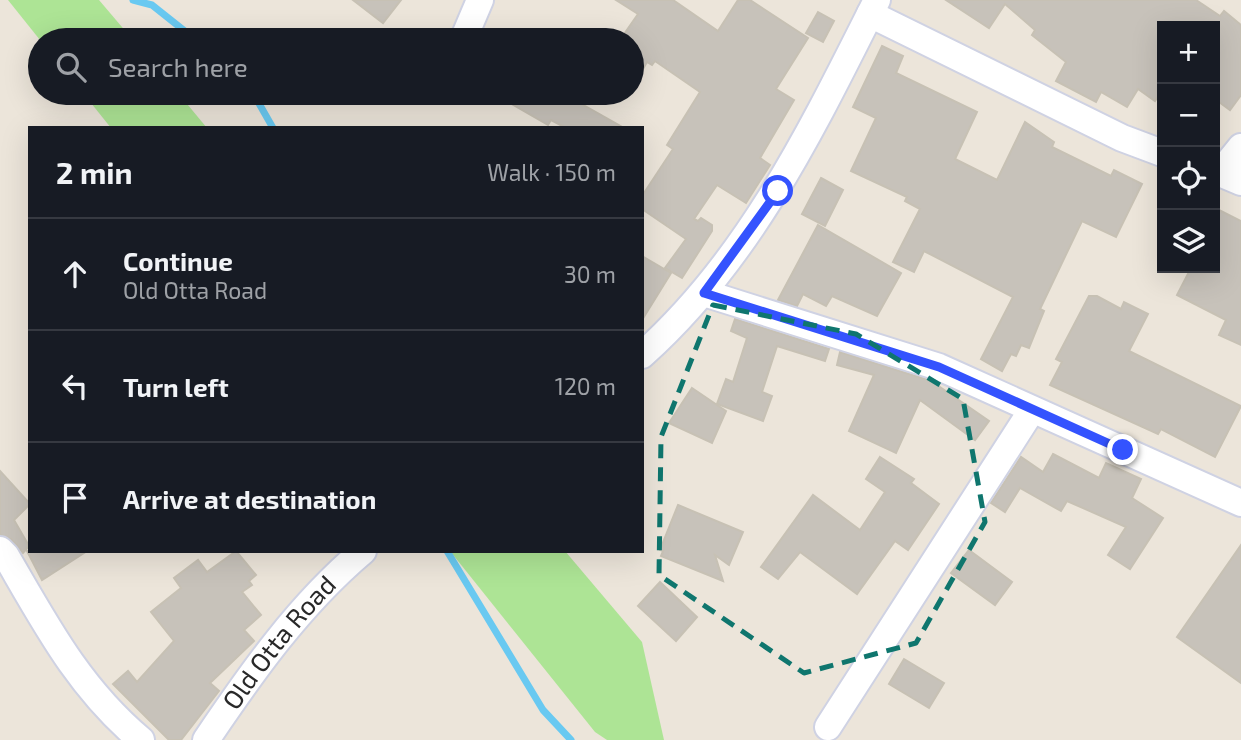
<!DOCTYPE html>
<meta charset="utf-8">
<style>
:root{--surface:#171b24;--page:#242831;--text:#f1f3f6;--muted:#9ea1a6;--line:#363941}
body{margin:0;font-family:"Exo 2",sans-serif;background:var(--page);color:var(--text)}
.controls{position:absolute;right:21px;top:21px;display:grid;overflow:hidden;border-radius:0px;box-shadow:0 7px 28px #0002}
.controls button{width:63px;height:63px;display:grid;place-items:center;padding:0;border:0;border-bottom:2px solid var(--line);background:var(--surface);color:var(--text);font:35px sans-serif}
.stop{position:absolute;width:21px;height:21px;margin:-16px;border:5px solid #3453fe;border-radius:50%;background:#fff}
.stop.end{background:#3453fe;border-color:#fff;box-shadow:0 2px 7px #0008}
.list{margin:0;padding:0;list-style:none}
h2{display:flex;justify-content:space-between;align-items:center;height:91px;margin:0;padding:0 28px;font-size:30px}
h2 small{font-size:23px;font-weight:400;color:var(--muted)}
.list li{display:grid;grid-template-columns:46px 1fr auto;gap:21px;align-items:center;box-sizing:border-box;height:112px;padding:0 28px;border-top:2px solid var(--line)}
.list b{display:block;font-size:26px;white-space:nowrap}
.list p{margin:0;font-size:23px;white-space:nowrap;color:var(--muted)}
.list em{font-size:23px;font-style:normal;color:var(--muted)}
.icon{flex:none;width:38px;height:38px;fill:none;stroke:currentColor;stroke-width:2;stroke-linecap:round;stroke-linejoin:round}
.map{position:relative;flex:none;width:1241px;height:740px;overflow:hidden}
.search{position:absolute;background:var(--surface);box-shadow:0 7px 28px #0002;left:28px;top:28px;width:616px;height:77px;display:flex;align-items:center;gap:18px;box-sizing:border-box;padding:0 24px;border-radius:38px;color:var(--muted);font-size:26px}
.panel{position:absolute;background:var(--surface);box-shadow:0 7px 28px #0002;left:28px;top:126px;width:616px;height:427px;border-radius:0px}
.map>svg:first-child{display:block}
</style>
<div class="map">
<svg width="1241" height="740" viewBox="0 0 1241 740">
<rect width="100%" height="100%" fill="#ece5da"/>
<g fill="#ade495">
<path d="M8,0H99L133,40H40Z"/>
<path d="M83,93H178L207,128H111Z"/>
<path d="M450,551H565L642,642L664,740H607L595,732Z"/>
</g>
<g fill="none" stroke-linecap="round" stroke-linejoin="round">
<g stroke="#69c9f1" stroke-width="7">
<path d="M133,0L152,5L196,40"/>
<path d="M253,93L273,128"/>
<path d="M447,551L543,710L571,740"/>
</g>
</g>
<g fill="#c7c2ba" stroke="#c7c1b4" stroke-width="2">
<path d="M353,0H401L383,23Z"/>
<path d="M616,0H673L718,31L738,0H750L808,38L776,89L794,100L760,158L770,165L746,203L717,185L694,219L698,221L701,218L712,225V231L682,278L665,268L686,239L642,209V196L673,149L667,145L700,92L655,61L652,65L647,62L632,88V40H620L638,14Z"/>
<path d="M946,0H1196L1220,16L1224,11L1241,25V95L1230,110L1215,99V26H1162V90L1155,101L1138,89L1127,107L1101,92L1096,102L1056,81L1066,62L1032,35L1035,30L1005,4L989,28Z"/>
<path d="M818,12L834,21L823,42L806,33Z"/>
<path d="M882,46L903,56L896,73L977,112L955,159L997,180L1025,122L1054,142L1052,147L1111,176L1114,170L1142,184L1116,237L1082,221L1040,309L1044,311L1029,348L1021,345L1016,356L1011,354L1002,371L981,359L1013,297L924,251L914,272L893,262L920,209L905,201L907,197L851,171L876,118L853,107Z"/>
<path d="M493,93H562L624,128H566L551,120L548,125Z"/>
<path d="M821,178L843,190L825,226L802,214Z"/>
<path d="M1215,208L1241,221V345L1219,335L1226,320L1177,295L1191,268H1215Z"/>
<path d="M818,225L901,273L877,316L832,296L826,306L803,294L797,306L778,300Z"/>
<path d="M642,256L671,273L642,320Z"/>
<path d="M1089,296H1097L1121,309L1124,302L1148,314L1129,351L1241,406L1215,457L1161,429L1158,434L1050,385L1062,362L1056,359Z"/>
<path d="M735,319L829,349L825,361L777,346L762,392L772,396L763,421L717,404L726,379L733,382L747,338L731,331Z"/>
<path d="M840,352L931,381L989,421L975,440L920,400L896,453L849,431L874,375L837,365Z"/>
<path d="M692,388L726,411L712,443L669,423Z"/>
<path d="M1053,454L1099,478L1106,463L1141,479L1132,498L1163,518L1130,569L1108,555L1126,527L1067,501L1061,511L1020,488L1005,512L991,503L1021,457L1043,472Z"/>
<path d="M880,457L914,479L911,483L939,504L908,550L895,541L857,594L800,552L778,579L761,567L813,495L860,530L885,492L866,479Z"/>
<path d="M0,471L30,504L14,520L29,546L23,553L11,539L0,535Z"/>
<path d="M678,505L743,532L729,565L715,555L723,581L661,556L663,551L660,550Z"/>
<path d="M1241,545V683L1177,637Z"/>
<path d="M969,550L1012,582L995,605L951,573Z"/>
<path d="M27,551H87L42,580Z"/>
<path d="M236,551L256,575L249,581L252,585L242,592L261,615L244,630L254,641L210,683L219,691L181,740H169L113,684L128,671L137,682L174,641L151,612L181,588L174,578L198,560L207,572Z"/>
<path d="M660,582L697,617L676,641L638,606Z"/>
<path d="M904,659L944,683L929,708L889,684Z"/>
</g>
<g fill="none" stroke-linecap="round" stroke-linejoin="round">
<defs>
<g id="minor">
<path d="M870,14L1122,138L1162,153"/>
<path d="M463,40L480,0"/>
<path d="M1215,171L1241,182"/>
<path d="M1220,173L1241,147"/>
<path d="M704,293L939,367L1241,503"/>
<path d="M642,355C750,259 813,127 877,0"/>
<path d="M0,550L6,556C46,625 79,688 141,740"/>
<path d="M828,727L1032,410"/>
<path id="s1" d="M206,740C252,672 299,605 363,551"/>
</g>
</defs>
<use href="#minor" stroke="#cfd2e3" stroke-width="30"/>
<use href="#minor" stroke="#fff" stroke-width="26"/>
</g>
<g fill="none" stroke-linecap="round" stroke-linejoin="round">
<path stroke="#3453fe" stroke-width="9" d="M778,191L704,293L939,367L1123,450"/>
</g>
<path fill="none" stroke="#0f766e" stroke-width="5" stroke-dasharray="14 9" stroke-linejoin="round" d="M713,305L856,334L963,399L985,522L916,643L804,673L659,575L661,437Z"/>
<g text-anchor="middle" stroke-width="7" stroke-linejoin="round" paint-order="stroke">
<g font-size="26" fill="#292929" stroke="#fff">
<text dy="9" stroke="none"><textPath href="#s1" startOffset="122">Old Otta Road</textPath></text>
</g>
</g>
</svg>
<div class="controls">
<button>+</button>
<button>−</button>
<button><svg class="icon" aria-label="locate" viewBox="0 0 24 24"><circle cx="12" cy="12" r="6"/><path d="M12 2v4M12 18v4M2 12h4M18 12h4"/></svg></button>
<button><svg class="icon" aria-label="layers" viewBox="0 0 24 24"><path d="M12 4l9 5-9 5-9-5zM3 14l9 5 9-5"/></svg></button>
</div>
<div class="stop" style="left:778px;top:191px"></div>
<div class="stop end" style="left:1123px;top:450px"></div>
<div class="search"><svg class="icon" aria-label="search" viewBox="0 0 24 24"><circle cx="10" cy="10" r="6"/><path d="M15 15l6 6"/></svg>Search here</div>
<section class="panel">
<h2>2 min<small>Walk · 150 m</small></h2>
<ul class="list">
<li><svg class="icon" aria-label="ahead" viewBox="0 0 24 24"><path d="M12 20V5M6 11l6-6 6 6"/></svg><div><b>Continue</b><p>Old Otta Road</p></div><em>30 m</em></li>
<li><svg class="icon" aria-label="left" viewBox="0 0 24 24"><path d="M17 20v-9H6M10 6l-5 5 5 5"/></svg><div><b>Turn left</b></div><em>120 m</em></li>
<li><svg class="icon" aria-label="arrive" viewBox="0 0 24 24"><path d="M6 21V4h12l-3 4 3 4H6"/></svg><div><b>Arrive at destination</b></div></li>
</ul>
</section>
</div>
